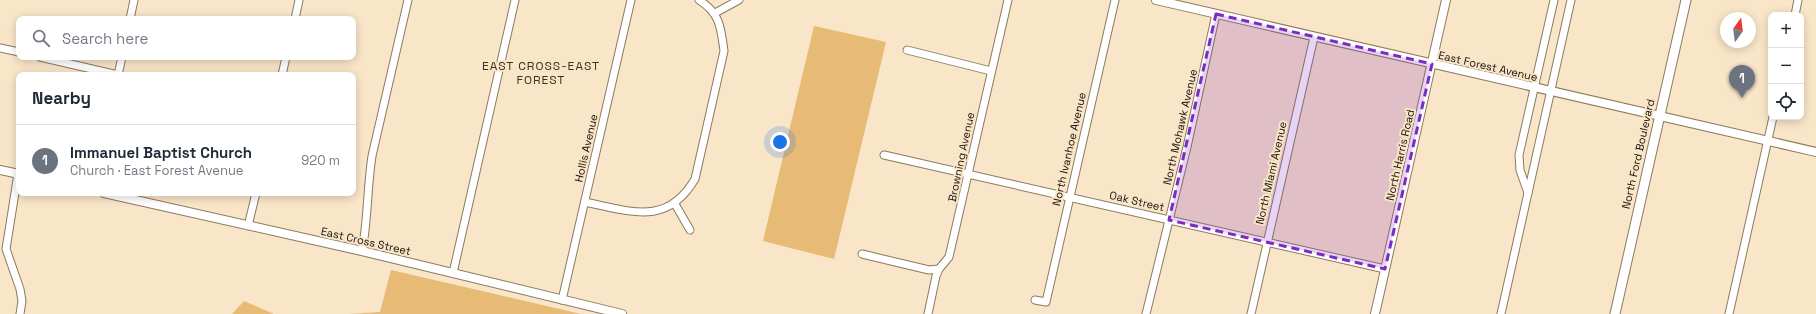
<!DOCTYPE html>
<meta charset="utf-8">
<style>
:root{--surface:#fff;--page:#f6f6f7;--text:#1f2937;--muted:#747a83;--line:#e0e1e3;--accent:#106166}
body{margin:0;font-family:"Space Grotesk",sans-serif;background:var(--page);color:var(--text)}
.controls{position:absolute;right:12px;top:12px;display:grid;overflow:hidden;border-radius:8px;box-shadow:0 2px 10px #0003}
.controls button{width:36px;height:36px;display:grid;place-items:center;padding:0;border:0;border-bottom:1px solid var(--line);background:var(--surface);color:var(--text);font:20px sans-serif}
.compass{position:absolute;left:1720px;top:12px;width:36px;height:36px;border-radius:50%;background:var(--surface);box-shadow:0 2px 10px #0003;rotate:14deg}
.you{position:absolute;left:780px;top:142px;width:14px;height:14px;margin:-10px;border:3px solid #fff;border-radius:50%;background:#1a73e8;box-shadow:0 0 0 6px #1a73e833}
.badge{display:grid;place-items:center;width:26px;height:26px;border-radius:50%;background:var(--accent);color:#fff;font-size:13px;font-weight:700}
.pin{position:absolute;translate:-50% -33px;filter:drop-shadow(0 1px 2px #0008)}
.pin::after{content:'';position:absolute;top:21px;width:14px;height:12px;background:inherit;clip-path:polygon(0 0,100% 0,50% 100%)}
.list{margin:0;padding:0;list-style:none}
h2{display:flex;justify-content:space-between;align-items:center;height:52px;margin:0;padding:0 16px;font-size:17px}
h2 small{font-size:13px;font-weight:400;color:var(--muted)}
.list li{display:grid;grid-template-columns:26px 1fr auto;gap:12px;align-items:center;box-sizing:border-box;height:72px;padding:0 16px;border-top:1px solid var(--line)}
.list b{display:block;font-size:15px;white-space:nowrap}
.list p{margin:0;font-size:13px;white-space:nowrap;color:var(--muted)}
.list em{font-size:13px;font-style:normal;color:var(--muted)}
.icon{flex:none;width:22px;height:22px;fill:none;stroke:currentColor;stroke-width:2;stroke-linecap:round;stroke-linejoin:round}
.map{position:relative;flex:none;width:1816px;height:314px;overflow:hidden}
.search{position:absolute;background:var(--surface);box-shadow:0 2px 10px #0003;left:16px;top:16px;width:340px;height:44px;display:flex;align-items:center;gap:10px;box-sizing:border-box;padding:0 14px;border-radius:8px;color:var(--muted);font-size:15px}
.panel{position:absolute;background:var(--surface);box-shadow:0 2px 10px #0003;left:16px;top:72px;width:340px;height:124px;border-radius:8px}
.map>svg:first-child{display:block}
</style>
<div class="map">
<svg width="1816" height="314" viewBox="0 0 1816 314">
<rect width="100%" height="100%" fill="#f9e5c8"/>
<g fill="#e7ba75">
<path d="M814,26L886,42L834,259L763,241Z"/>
<path d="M391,270L581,314H350L380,312Z"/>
<path d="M244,301L274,314H232Z"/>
</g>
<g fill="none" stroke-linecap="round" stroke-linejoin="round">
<defs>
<g id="minor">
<path d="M715,13L739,0"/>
<path d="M1795,15L1798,0"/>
<path d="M130,19L134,0"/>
<path d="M295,19L299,0"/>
<path d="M0,48L19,52"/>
<path d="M907,50L991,71"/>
<path d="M40,57L118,75"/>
<path d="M118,75L122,57"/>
<path d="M282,75L286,57"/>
<path d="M884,155L1385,269"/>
<path d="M18,174L6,249L20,289L22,301L20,314"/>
<path d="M1528,193L1520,170L1519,155L1554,0"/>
<path d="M585,202C630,211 667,227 695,179L724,51C721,28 720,13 699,0"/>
<path d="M675,204L690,230"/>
<path d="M248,226L256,193"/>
<path d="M362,251C368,220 367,188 372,156L408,0"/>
<path d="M862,254L929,270L939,269"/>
<path d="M453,273L515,0"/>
<path d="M562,300L631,0"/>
<path d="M1035,300L1046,302L1115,0"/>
<path d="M928,314L936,276L939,269L949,257L1008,0"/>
<path d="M1146,314L1187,147L1216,14"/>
<path d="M1251,314L1314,37"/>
<path d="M1501,314L1571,0"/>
<path d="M1729,314L1773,117"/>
</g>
<g id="tertiary">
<path d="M1156,0L1816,152"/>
<path d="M0,170L19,174"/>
<path d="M104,193L362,251L622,314"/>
<path d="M1375,314L1446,0"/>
</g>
<path id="secondary" d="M1615,314L1686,0"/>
</defs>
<use href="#minor" stroke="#8c7a5f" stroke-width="9"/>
<use href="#tertiary" stroke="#8c7a5f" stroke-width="10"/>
<use href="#secondary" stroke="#8c7a5f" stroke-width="11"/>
<use href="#minor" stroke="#fff" stroke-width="7"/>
<use href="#tertiary" stroke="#fff" stroke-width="8"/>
<use href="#secondary" stroke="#fff" stroke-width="9"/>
</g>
<path fill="#7b2cbf" fill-opacity="0.2" stroke="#7b2cbf" stroke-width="3" stroke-dasharray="8 5" stroke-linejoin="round" d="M1216,14L1432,64L1385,269L1169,220Z"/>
<g text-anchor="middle" stroke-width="4" stroke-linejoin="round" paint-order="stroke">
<g font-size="11" fill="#181107" stroke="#f9e5c8">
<text transform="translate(1488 66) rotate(13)" y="4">East Forest Avenue</text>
<text transform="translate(1180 127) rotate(-77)" y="4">North Mohawk Avenue</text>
<text transform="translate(586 148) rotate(-77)" y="4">Hollis Avenue</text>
<text transform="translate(1069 149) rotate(-77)" y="4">North Ivanhoe Avenue</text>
<text transform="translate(1638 154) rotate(-77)" y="4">North Ford Boulevard</text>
<text transform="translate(1400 155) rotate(-77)" y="4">North Harris Road</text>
<text transform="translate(961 157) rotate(-78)" y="4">Browning Avenue</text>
<text transform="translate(1271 173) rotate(-77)" y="4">North Miami Avenue</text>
<text transform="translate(1137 201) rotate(13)" y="4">Oak Street</text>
<text transform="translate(366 241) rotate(13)" y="4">East Cross Street</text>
</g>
<g font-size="12" letter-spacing="1" fill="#3f2f16" stroke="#f9e5c8">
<text x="541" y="70">EAST CROSS-EAST<tspan x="541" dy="14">FOREST</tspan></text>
</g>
</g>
</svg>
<div class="controls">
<button>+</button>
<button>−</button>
<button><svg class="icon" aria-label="locate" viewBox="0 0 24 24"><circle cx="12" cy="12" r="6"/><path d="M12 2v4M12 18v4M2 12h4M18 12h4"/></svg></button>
</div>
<svg class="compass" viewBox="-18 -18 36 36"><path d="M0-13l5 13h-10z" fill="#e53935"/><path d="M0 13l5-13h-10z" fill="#747a83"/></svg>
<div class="you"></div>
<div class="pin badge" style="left:1742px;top:98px;background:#6b7280">1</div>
<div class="search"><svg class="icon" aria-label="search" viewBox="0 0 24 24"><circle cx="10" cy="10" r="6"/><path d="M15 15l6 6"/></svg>Search here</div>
<section class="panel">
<h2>Nearby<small></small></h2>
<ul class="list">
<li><span class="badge" style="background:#6b7280">1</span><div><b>Immanuel Baptist Church</b><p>Church · East Forest Avenue</p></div><em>920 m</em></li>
</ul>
</section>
</div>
